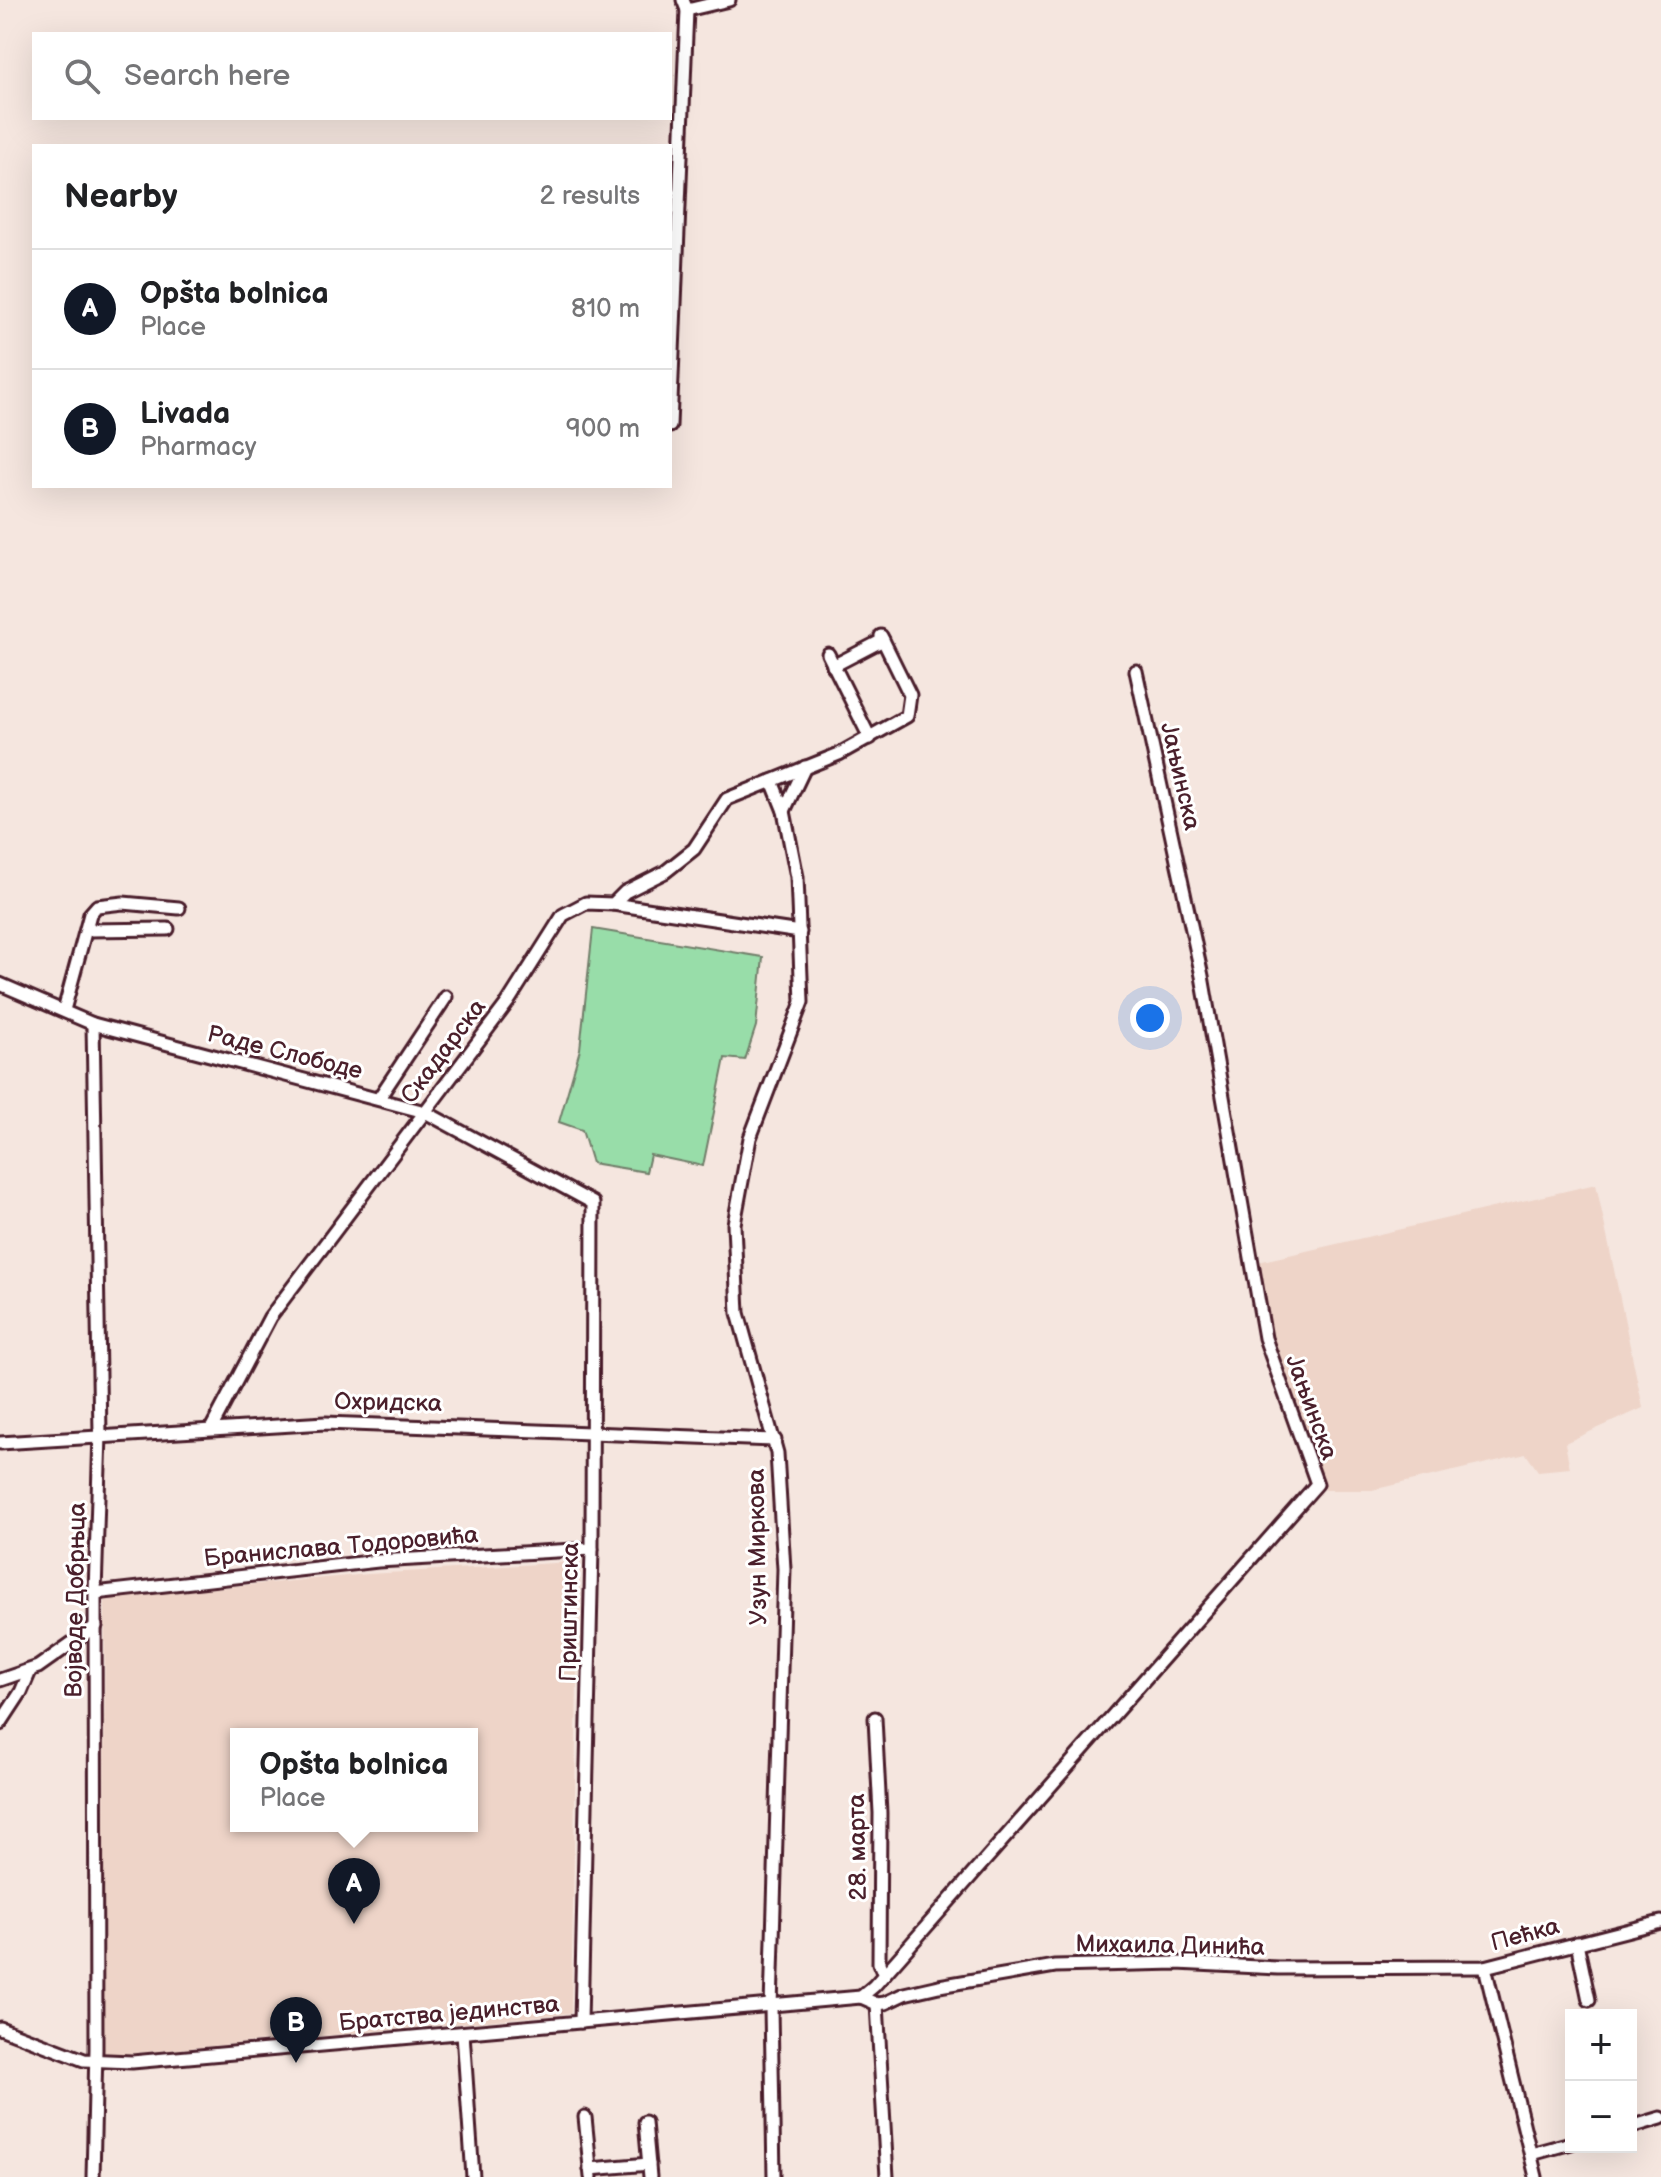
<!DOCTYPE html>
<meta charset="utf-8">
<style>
:root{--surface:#fff;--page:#f6f6f6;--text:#202124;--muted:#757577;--line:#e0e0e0;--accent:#111827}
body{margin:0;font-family:"Balsamiq Sans",sans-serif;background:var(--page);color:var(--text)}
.controls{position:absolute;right:24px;bottom:24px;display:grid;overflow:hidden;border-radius:0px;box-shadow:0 8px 32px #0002}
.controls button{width:72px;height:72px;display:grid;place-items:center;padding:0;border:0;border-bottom:2px solid var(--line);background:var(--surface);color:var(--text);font:40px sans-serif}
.you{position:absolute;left:1150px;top:1018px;width:28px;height:28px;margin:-20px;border:6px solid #fff;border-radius:50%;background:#1a73e8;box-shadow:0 0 0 12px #1a73e833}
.badge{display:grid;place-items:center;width:52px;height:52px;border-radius:50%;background:var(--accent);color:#fff;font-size:26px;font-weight:700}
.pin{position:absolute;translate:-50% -66px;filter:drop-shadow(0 2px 4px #0008)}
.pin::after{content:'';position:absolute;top:42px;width:28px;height:24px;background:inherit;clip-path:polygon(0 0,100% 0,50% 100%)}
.popup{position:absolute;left:230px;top:1728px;width:248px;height:104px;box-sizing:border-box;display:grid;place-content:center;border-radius:0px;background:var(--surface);filter:drop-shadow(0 2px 6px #0005);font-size:26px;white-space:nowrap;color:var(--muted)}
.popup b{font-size:30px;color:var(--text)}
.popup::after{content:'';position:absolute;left:50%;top:100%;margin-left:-16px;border:16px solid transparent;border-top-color:var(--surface)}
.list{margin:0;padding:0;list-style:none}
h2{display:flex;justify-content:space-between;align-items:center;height:104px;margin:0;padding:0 32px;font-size:34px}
h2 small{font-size:26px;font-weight:400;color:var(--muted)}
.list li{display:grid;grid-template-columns:52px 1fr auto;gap:24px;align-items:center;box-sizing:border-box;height:120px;padding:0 32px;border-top:2px solid var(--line)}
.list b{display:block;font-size:30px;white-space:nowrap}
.list p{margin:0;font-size:26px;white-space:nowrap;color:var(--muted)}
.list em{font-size:26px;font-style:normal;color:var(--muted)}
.icon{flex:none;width:44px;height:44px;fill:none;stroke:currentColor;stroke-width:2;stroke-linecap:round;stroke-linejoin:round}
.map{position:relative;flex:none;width:1661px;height:2177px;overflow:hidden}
.search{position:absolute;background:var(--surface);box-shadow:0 8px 32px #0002;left:32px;top:32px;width:640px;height:88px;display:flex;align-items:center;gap:20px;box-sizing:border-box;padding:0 28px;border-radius:0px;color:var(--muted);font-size:30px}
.panel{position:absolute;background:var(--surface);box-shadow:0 8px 32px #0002;left:32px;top:144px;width:640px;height:344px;border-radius:0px}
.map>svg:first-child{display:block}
</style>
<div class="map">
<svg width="1661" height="2177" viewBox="0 0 1661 2177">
<rect width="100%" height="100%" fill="#f5e6df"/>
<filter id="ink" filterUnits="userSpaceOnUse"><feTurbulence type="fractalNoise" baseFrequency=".0125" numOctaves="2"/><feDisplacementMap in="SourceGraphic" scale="16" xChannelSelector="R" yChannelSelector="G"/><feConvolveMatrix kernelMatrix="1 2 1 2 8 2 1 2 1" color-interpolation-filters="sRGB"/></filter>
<g filter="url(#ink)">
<g fill="#eed4c8" fill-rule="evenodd">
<path d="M1596,1184L1643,1408L1565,1443L1570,1468L1538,1471L1526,1454L1372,1490H1325L1292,1410L1268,1333L1254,1263Z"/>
<path d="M572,1562L579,1570L571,2013L103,2056L105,1598L369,1574ZM236,1734H472V1826H236Z"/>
</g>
<path fill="#98dda9" stroke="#717e6a" stroke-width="2" d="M593,929L763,957L756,1026L745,1060L725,1058L703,1166L650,1155L646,1172L592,1163L582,1130L559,1122L580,1049Z"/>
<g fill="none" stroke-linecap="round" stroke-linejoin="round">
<defs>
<g id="minor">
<path d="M683,0L687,10L729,0"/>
<path d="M670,426L687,10"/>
<path d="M828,654L870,738"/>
<path d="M833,666L883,640"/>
<path d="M772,781L784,811L797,877L802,1002L750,1138L734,1224L738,1313L777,1453L784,1569L771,2007L774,2177"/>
<path d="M784,811L805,767"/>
<path d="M613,904L800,932"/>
<path d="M87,930L168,929"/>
<path d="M0,984L93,1024L425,1112L593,1203L592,1549L581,2022"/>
<path d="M64,1010L90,914L97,906L123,903L179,908"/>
<path d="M379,1098L446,997"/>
<path d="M211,1429L270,1317L508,1002L563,915L586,903L613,904L625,892L665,872L694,849L727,799L839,754L907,716L910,695L881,636"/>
<path d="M0,1443L325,1423L775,1440"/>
<path d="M95,1593L378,1561L592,1549"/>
<path d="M0,1680L38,1667L96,1626"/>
<path d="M875,1718L880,1813L879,1963L884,1975"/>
<path d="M0,1724L21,1692L30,1671"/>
<path d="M1577,1943L1589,2000"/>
<path d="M1485,1967L1536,2177"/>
<path d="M861,1997L874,1986L1317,1484L1265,1338L1202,976L1136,671"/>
<path d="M861,1997L877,2004L885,2003L904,1994L939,1986L1055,1966L1177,1963L1278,1968L1485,1967L1661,1922"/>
<path d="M877,2004L887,2177"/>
<path d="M0,2028L84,2060L132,2062L861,1997"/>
<path d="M463,2033L473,2177"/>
<path d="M585,2117L591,2177"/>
<path d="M645,2122L650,2177"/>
<path d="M1631,2127L1661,2118"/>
<path d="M1531,2154L1571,2143"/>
<path d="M590,2169L649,2164"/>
<path d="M93,2177L96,2049L95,1593L100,1434L93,1024"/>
</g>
</defs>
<use href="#minor" stroke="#4a1f2b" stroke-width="17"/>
<use href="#minor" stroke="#fff" stroke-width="11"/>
</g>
</g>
<g text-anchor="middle" stroke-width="6" stroke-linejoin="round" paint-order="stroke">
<g font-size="24" fill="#4a1f2b" stroke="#fff">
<text transform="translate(1181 776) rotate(77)" y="8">Јањинска</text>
<text transform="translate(443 1051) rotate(-53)" y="8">Скадарска</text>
<text transform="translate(285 1052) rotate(14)" y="8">Раде Слободе</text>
<text transform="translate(388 1402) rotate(1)" y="8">Охридска</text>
<text transform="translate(1312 1407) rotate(70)" y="8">Јањинска</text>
<text transform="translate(341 1546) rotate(-5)" y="8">Бранислава Тодоровића</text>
<text transform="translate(757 1547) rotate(-91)" y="8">Узун Миркова</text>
<text transform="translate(75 1600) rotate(-89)" y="8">Војводе Добрњца</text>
<text transform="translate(569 1612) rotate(-89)" y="8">Приштинска</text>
<text transform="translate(857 1847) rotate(-91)" y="8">28. марта</text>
<text transform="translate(1525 1934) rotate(-15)" y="8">Пећка</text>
<text transform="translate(1170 1945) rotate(1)" y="8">Михаила Динића</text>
<text transform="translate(449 2013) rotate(-5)" y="8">Братства јединства</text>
</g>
</g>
</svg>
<div class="controls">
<button>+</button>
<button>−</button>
</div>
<div class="you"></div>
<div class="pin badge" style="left:354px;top:1924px">A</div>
<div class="popup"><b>Opšta bolnica</b>Place</div>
<div class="pin badge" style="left:296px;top:2063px">B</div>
<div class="search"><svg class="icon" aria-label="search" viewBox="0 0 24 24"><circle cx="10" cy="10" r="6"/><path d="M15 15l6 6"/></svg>Search here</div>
<section class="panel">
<h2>Nearby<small>2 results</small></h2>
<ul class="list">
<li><span class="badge">A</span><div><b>Opšta bolnica</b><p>Place</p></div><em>810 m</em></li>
<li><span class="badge">B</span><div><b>Livada</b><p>Pharmacy</p></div><em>900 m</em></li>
</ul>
</section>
</div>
